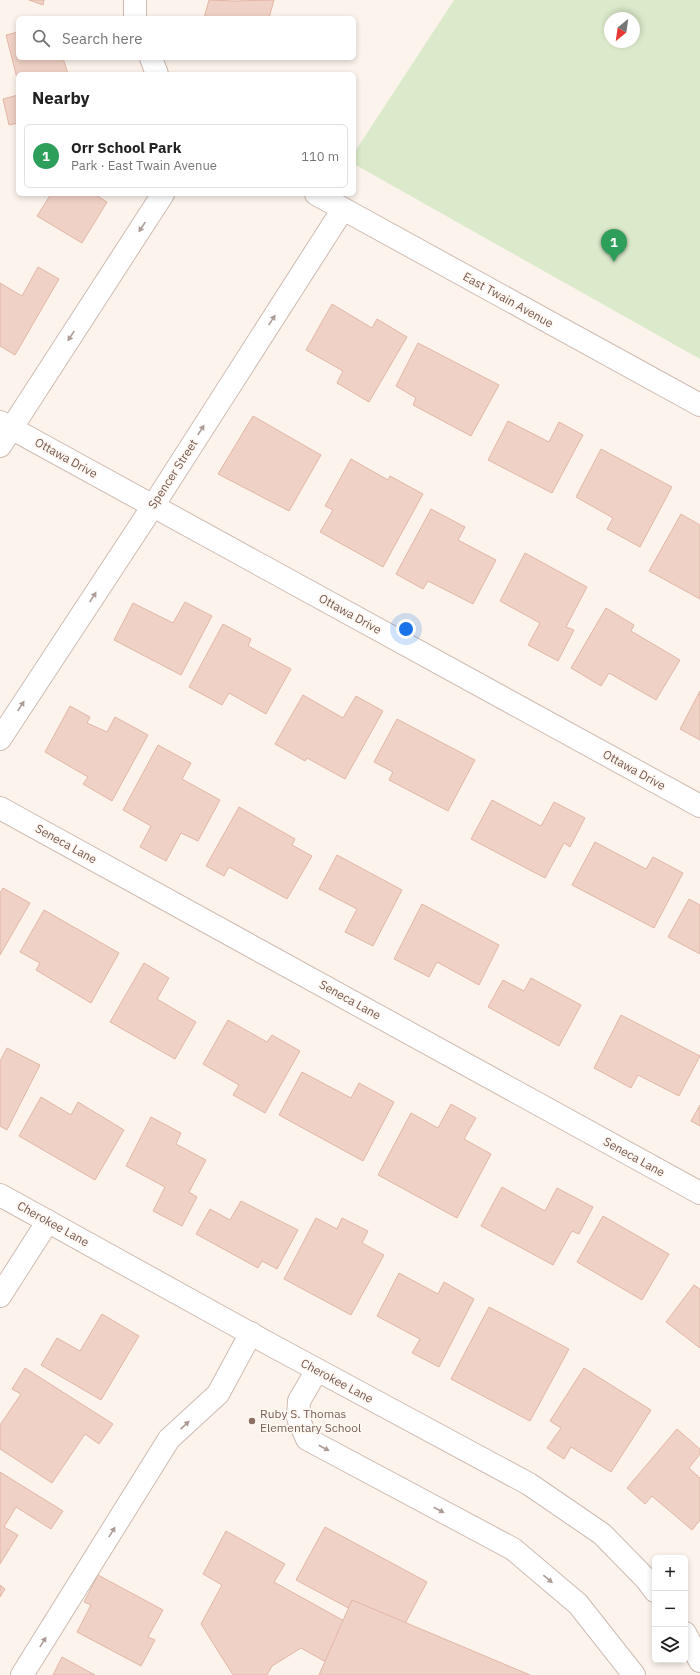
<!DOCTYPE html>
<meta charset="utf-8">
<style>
:root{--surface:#fff;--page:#f2f2f2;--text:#222;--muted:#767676;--line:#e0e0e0;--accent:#de6859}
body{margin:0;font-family:"IBM Plex Sans",sans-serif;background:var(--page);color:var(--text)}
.controls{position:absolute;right:12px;bottom:12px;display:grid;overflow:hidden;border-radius:6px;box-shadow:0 2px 6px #0003}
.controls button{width:36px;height:36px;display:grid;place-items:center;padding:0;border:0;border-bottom:1px solid var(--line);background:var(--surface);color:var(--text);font:20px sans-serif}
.compass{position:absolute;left:604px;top:12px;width:36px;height:36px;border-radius:50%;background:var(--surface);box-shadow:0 2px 6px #0003;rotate:209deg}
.you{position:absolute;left:406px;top:629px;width:14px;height:14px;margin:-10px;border:3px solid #fff;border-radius:50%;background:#1a73e8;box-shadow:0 0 0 6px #1a73e833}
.badge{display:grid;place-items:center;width:26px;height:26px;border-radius:50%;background:var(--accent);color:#fff;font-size:13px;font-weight:700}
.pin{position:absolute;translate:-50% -33px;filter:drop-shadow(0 1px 2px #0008)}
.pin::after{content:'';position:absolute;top:21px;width:14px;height:12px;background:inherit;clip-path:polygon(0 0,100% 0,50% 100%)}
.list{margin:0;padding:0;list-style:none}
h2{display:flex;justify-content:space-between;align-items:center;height:52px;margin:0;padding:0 16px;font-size:17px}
h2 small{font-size:13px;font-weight:400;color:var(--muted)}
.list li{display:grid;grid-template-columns:26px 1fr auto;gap:12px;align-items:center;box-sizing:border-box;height:64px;margin:0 8px 8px;padding:0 8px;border:1px solid var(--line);border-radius:6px}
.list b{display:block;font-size:15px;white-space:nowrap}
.list p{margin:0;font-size:13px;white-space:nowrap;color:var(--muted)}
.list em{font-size:13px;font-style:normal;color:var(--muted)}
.icon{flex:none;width:22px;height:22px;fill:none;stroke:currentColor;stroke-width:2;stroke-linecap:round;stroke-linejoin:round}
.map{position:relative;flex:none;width:700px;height:1675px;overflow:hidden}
.search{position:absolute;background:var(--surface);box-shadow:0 2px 6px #0003;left:16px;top:16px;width:340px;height:44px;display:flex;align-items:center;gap:10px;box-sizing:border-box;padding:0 14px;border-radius:6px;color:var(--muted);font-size:15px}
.panel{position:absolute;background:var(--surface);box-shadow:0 2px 6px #0003;left:16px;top:72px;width:340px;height:124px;border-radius:6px}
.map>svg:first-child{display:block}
</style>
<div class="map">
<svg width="700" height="1675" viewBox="0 0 700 1675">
<rect width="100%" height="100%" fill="#fcf4ec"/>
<path fill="#dbeaca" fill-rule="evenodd" d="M454,0H700V359L354,164V153ZM610,18H634V42H610Z"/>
<g fill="#f0d1c5" stroke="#e2b6a6">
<path d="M29,0H44L43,5Z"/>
<path d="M209,0L234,1L274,0L269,18H204Z"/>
<path d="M18,32V58H63L68,74H18V82L6,35Z"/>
<path d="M18,95V123L9,125L3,99Z"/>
<path d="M51,194H94L107,202L82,243L37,216Z"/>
<path d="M38,267L59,279L15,355L0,346V283L22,296Z"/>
<path d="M332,304L372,328L377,319L407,337L369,402L337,383L343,371L306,350Z"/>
<path d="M418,343L499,385L471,436L413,405L416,398L396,386Z"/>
<path d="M253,416L321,455L289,511L218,474Z"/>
<path d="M508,421L549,442L559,422L583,435L552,493L488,460Z"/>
<path d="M601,449L672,487L640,547L607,529L613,518L576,497Z"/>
<path d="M351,459L388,480L390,476L423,494L383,567L320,532L333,510L325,506Z"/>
<path d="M431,509L465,527L458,540L496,560L473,604L428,581L423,589L396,574Z"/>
<path d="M681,514L700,525V599L649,571Z"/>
<path d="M525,553L587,587L566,627L574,630L558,661L528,645L540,623L500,601Z"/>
<path d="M185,602L212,616L181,675L114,640L133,603L173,623Z"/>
<path d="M606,608L634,625L631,631L680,660L656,700L609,673L601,686L571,668Z"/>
<path d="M223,624L251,639L248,646L291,669L266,714L229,693L222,705L189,687Z"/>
<path d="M700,691V740L680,729Z"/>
<path d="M303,695L343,718L356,696L383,711L345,779L307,758L305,761L275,744Z"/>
<path d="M70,706L90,717L87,723L107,732L115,717L148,735L112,801L83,784L88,777L45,752Z"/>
<path d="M397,719L475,760L448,811L389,780L393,772L374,762Z"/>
<path d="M158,745L191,763L182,779L220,800L198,841L181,833L166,861L140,847L151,826L123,810Z"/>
<path d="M492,800L541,826L554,802L585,818L570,847L564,843L545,878L471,839Z"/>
<path d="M239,807L295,839L292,845L312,856L287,899L229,867L224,876L206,866Z"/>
<path d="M595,842L646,869L653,857L683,873L654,928L572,885Z"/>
<path d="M337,855L402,890L373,946L345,932L357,909L319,889Z"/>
<path d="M3,888L30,903L0,955V893Z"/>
<path d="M689,899L700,905V954L668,937Z"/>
<path d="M422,904L499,945L479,985L437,962L429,977L394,959Z"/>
<path d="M44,910L119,953L91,1003L36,970L40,963L20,952Z"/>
<path d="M144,963L169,978L157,999L196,1022L175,1059L110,1022Z"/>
<path d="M531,978L581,1005L559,1046L488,1007L503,980L524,991Z"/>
<path d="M621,1015L700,1056L679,1096L638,1075L631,1088L594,1068Z"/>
<path d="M228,1020L267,1042L272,1035L300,1051L265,1113L233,1095L239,1085L203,1064Z"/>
<path d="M7,1048L40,1065L7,1130L0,1126V1061Z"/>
<path d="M302,1072L351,1098L359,1083L394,1102L363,1161L279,1115Z"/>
<path d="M41,1097L71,1115L78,1102L124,1130L95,1180L19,1136Z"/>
<path d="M451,1104L476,1118L464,1139L491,1154L457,1218L378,1175L411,1113L438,1128Z"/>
<path d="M700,1105V1126L691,1121Z"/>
<path d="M151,1117L181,1133L176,1144L206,1160L189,1192L197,1197L182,1226L153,1211L165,1187L126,1166Z"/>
<path d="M502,1187L545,1211L557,1188L593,1207L579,1234L572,1231L553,1265L481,1226Z"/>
<path d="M241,1201L298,1230L277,1269L262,1261L258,1268L196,1234L210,1209L230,1220Z"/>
<path d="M603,1216L669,1254L642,1300L577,1262Z"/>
<path d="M316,1218L337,1229L342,1218L368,1231L362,1243L384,1255L351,1315L284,1279Z"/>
<path d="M399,1273L438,1294L444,1282L474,1299L439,1367L412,1353L420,1339L377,1316Z"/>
<path d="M694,1285L700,1289V1348L666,1322Z"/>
<path d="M489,1307L569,1349L530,1421L451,1379Z"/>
<path d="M102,1314L139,1336L101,1400L41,1365L57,1338L80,1351Z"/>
<path d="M25,1368L113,1424L99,1444L85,1434L52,1483L0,1449V1425L21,1394L12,1389Z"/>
<path d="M584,1368L651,1410L611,1472L571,1447L564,1459L547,1448L561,1428L550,1421Z"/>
<path d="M677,1429L700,1449V1454L689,1468L700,1478V1520L692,1530L652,1496L645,1504L627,1488Z"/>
<path d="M0,1472L63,1511L51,1529L16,1507L4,1527L18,1535L0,1564Z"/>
<path d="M325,1527L427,1582L399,1635L296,1580Z"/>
<path d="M226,1531L285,1564L274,1582L355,1627L343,1649L324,1661L301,1648L272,1666L267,1675H233L201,1624L222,1585L203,1574Z"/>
<path d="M98,1575L163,1610L148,1637L155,1640L141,1666L77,1632L91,1605L84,1602Z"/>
<path d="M0,1585L5,1589L0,1597Z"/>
<path d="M352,1600L530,1675H319Z"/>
<path d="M62,1657L95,1675H53Z"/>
</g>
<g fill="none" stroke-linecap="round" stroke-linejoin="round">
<defs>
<g id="minor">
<path d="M135,18V0"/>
<path d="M151,58L157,74"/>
<path d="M316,194L700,405"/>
<path d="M0,422L700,806"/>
<path d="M0,446L163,194"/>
<path d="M0,739L153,506L343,209"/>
<path d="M0,808L700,1193"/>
<path d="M0,1195L273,1346L529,1484L602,1534L646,1579L655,1591"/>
<path d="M0,1296L48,1221"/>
<path d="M317,1370L299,1401L298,1418L307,1439L513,1549L578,1604L634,1675"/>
<path d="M685,1633L700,1661"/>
<path d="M22,1675L169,1439L218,1394L251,1333"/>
</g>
</defs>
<use href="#minor" stroke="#cebbb1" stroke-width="24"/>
<use href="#minor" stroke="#fff" stroke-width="22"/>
</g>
<defs><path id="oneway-solid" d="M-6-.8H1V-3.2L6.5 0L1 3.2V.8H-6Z"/></defs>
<g fill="#ad9b95">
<use href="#oneway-solid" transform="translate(142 227) rotate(123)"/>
<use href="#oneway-solid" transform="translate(272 320) rotate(-57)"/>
<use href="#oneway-solid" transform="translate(71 336) rotate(123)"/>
<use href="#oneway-solid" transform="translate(201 430) rotate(-57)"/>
<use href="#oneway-solid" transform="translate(93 597) rotate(-57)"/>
<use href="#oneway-solid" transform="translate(21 706) rotate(-57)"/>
<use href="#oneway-solid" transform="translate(185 1425) rotate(-43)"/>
<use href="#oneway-solid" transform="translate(324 1448) rotate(28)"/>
<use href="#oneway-solid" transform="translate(439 1510) rotate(28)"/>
<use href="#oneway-solid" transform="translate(112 1532) rotate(-58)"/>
<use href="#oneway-solid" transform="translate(548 1579) rotate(40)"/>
<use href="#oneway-solid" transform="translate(43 1642) rotate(-58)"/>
</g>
<circle fill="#8d6e63" stroke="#fef8f3" stroke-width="1.5" cx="252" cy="1421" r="4"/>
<g text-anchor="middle" stroke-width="3.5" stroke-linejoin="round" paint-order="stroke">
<g font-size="12" fill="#77594f" stroke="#fef8f3">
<text transform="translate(508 300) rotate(29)" y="4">East Twain Avenue</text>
<text transform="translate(66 458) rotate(29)" y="4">Ottawa Drive</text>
<text transform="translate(173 474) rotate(-57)" y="4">Spencer Street</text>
<text transform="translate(350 614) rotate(29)" y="4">Ottawa Drive</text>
<text transform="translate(634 770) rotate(29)" y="4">Ottawa Drive</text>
<text transform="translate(66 844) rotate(29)" y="4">Seneca Lane</text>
<text transform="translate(350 1000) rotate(29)" y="4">Seneca Lane</text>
<text transform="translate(634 1157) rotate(29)" y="4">Seneca Lane</text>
<text transform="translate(53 1224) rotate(29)" y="4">Cherokee Lane</text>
<text transform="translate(337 1381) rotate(28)" y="4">Cherokee Lane</text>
</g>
<g font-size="12" fill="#785e54" stroke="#fef8f3" text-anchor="start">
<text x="260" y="1418">Ruby S. Thomas<tspan x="260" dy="14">Elementary School</tspan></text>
</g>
</g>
</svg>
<div class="controls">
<button>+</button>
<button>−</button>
<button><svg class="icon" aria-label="layers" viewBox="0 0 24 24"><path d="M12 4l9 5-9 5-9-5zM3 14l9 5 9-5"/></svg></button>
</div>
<svg class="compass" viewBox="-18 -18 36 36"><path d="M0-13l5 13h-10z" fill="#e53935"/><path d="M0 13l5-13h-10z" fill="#767676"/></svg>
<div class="you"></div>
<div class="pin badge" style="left:614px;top:262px;background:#2e9e5b">1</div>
<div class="search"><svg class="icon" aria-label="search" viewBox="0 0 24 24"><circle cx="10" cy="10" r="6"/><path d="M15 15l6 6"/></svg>Search here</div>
<section class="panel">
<h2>Nearby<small></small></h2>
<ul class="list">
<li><span class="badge" style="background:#2e9e5b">1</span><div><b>Orr School Park</b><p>Park · East Twain Avenue</p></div><em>110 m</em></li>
</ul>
</section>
</div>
